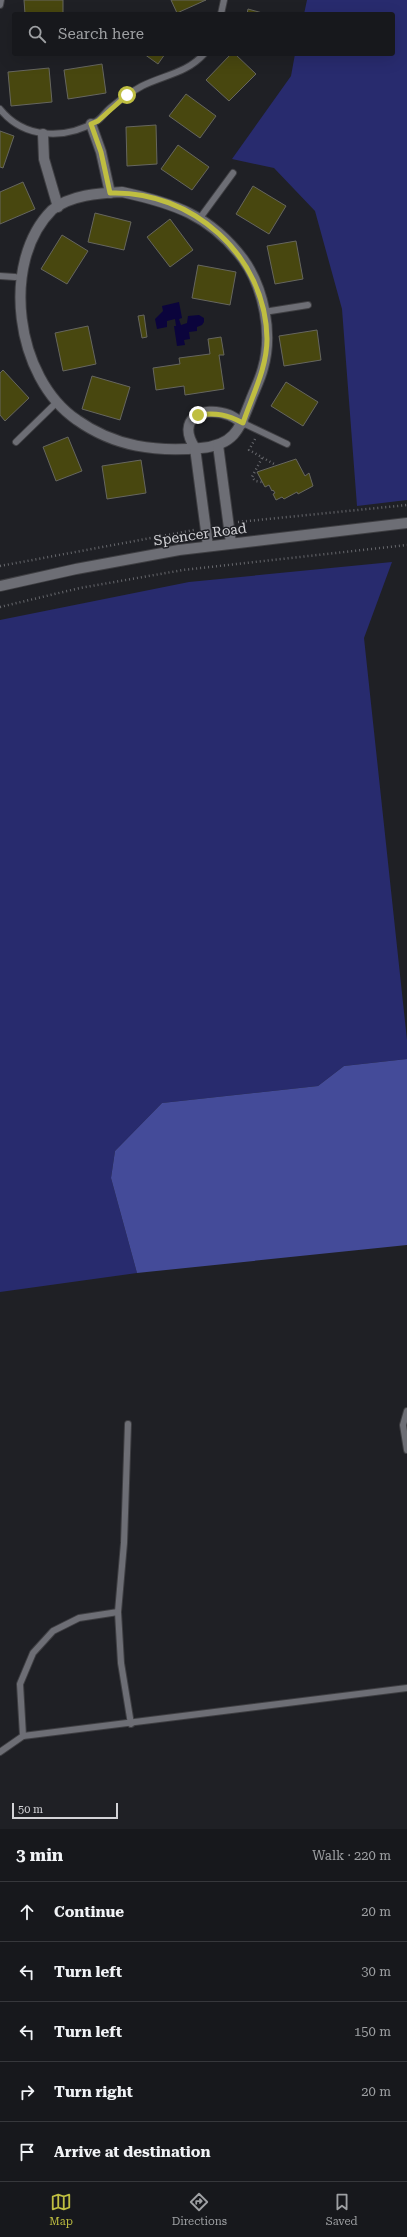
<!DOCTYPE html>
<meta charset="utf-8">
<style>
:root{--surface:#17181c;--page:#242529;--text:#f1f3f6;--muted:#9ea0a3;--line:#36373b;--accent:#bfbe41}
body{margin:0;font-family:"Roboto Serif",serif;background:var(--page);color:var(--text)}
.scale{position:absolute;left:12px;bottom:10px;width:106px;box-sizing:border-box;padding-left:4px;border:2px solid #d3d3d7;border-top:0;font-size:11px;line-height:14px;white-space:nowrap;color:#d3d3d7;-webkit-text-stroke:3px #1f2025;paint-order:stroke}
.stop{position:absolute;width:12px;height:12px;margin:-9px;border:3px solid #bfbe41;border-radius:50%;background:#fff}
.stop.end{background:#bfbe41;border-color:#fff;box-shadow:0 1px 4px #0008}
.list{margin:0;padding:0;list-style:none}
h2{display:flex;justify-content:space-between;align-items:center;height:52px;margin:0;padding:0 16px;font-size:17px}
h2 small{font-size:13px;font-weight:400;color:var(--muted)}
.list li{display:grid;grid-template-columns:26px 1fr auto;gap:12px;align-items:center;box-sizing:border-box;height:60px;padding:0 16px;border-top:1px solid var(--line)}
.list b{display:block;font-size:15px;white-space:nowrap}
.list em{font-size:13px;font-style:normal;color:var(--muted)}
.icon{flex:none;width:22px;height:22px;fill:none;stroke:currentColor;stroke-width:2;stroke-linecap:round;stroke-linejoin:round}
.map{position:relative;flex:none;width:407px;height:1829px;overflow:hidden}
.search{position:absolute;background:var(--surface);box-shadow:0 4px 16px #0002;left:12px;right:12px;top:12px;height:44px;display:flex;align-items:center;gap:10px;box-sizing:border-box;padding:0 14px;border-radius:4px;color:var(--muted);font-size:15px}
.sheet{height:352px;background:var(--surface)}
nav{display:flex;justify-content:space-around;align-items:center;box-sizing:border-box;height:56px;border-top:1px solid var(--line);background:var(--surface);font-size:11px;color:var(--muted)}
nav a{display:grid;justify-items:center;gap:2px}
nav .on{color:var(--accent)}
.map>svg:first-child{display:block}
</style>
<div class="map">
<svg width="407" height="1829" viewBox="0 0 407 1829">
<rect width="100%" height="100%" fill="#1f2025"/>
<g fill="#282b6e">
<path d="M307,0H407V500L357,506L342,309L315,211L274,168L232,159L291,76L295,54H393V14H304Z"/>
<path d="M392,562L364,638L407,1040V1059L344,1066L318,1086L162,1103L115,1151L111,1178L137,1273L0,1292V620L189,582Z"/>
</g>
<path fill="#444b99" d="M407,1059V1245L137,1273L111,1178L115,1151L162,1103L318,1086L344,1066Z"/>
<path fill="#0b043c" d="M179,302L182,318L179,319L181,325L187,323L188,316L199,315L204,318V322L202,325L197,327V331L189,332L190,339L184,340L185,345L177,346L174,326H176L175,319L167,321V327L157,329L155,319L163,311L162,306Z"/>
<g fill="#48470f" stroke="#66665f">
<path d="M24,0H63V14H25Z"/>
<path d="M171,0H206L177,13Z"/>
<path d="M248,9L266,14H247Z"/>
<path d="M144,54H165L158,64Z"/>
<path d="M231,54H235L256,74L229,101L206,80Z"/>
<path d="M102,64L106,93L68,99L64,70Z"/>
<path d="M49,68L52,102L11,106L8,72Z"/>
<path d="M186,94L216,116L200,138L169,116Z"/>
<path d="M156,125L157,164L127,166L126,127Z"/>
<path d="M0,131L14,136L3,168L0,167Z"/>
<path d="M178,145L209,167L192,190L161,169Z"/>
<path d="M23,182L35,209L0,224V192Z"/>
<path d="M253,186L286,206L269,234L236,214Z"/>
<path d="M95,213L131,222L124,250L88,242Z"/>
<path d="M170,219L193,250L170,267L147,237Z"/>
<path d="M62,235L88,251L67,284L41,269Z"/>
<path d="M296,241L303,279L275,284L267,246Z"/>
<path d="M198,265L236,272L230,305L192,298Z"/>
<path d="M144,315L147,337L142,338L138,316Z"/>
<path d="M88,326L96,364L63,371L55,333Z"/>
<path d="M317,330L321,360L284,366L279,336Z"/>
<path d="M221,337L224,355H219L224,389L185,395L184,386L156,390L153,368L180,364L179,358L210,354L208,339Z"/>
<path d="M3,370L29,398L5,421L0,415V373Z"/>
<path d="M92,376L130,387L120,420L82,409Z"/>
<path d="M286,382L318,402L303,426L271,406Z"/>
<path d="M68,437L82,471L56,481L43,447Z"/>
<path d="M296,459L305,476L309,473L313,486L298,494L297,492L284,499L282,497L276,500L273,494L275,493L273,490L272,491L269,485L265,487L257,472Z"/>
<path d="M141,460L146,493L107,499L102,466Z"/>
</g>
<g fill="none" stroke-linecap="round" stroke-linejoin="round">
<defs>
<g id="service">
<path d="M0,5L1,0"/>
<path d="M221,14L224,0"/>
<path d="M0,109C24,139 65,140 97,121C102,118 105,112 110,108C120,100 131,92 142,86C164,75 187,73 204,54"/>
<path d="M200,218L233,173"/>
<path d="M0,276L15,277"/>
<path d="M264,312L308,305"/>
<path d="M243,423L287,444"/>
<path d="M16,442L57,402"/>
<path d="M407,1411L403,1425L407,1450"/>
<path d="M128,1424L124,1543L118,1612L121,1663L131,1724"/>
<path d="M23,1736L20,1684L33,1653L53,1631L79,1618L118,1612"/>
<path d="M0,1752L23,1736L407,1688"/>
</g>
<g id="minor">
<path d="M91,124L101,152L110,193"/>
<path d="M43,134L44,159L58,207"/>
<path d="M122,192C173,203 210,215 243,259C264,288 273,334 263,368C260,380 254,391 250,402C239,430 234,445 201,448C156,452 115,447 77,420C15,378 0,262 52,210C70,195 99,193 122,192Z"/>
<path d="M218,445L231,543"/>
<path d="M208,546L195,448C176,419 202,405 229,415C234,417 239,421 243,423"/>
</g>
<path id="tertiary" d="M0,586L76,569L179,550L407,523"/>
</defs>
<use href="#service" stroke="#3e3e42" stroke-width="8"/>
<use href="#minor" stroke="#3e3e42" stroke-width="12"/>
<use href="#tertiary" stroke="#3e3e42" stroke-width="12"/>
<g stroke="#67686d" stroke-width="2.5" stroke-dasharray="1 3" stroke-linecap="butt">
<path d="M255,439L249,450L274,464"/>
<path d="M262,458L252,477L255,481L262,482"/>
<path d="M238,522L407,505"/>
<path d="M0,566L194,530"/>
<path d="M0,607L80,588L183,570L407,545"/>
</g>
<use href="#service" stroke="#6d6e75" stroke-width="6"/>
<use href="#minor" stroke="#6d6e75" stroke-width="10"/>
<use href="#tertiary" stroke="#6d6e75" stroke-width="10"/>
</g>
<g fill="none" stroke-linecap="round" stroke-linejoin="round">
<path stroke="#bfbe41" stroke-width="5" d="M127,95L98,121L91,124L101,152L110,193C192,190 266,256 267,339C267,368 252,396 243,423C228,415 216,412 198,415"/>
</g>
<g text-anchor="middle" stroke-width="3" stroke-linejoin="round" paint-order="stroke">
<g font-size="14" fill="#d3d3d7" stroke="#1f2025">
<text transform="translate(200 534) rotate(-8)" y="5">Spencer Road</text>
</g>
</g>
</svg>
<div class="scale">50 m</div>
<div class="stop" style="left:127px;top:95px"></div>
<div class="stop end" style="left:198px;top:415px"></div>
<div class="search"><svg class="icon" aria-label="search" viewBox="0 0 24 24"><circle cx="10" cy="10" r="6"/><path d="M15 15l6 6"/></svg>Search here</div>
</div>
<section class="sheet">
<h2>3 min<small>Walk · 220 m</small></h2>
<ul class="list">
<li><svg class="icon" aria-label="ahead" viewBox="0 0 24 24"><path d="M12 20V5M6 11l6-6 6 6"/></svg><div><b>Continue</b></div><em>20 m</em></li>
<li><svg class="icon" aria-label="left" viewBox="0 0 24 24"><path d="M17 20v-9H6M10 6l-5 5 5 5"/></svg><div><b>Turn left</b></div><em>30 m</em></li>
<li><svg class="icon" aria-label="left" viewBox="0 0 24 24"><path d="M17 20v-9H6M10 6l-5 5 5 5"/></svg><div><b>Turn left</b></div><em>150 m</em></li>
<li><svg class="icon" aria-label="right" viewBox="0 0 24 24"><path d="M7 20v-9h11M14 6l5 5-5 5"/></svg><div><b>Turn right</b></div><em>20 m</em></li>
<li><svg class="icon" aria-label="arrive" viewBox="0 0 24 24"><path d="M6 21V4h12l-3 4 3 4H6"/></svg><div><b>Arrive at destination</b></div></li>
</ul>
</section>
<nav>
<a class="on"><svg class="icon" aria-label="map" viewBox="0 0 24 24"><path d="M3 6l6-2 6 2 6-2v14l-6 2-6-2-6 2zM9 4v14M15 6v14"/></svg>Map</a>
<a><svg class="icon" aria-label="directions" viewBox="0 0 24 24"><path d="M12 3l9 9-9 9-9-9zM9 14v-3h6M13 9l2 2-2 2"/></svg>Directions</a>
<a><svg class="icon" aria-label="saved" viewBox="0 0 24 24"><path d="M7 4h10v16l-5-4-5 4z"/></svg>Saved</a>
</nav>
